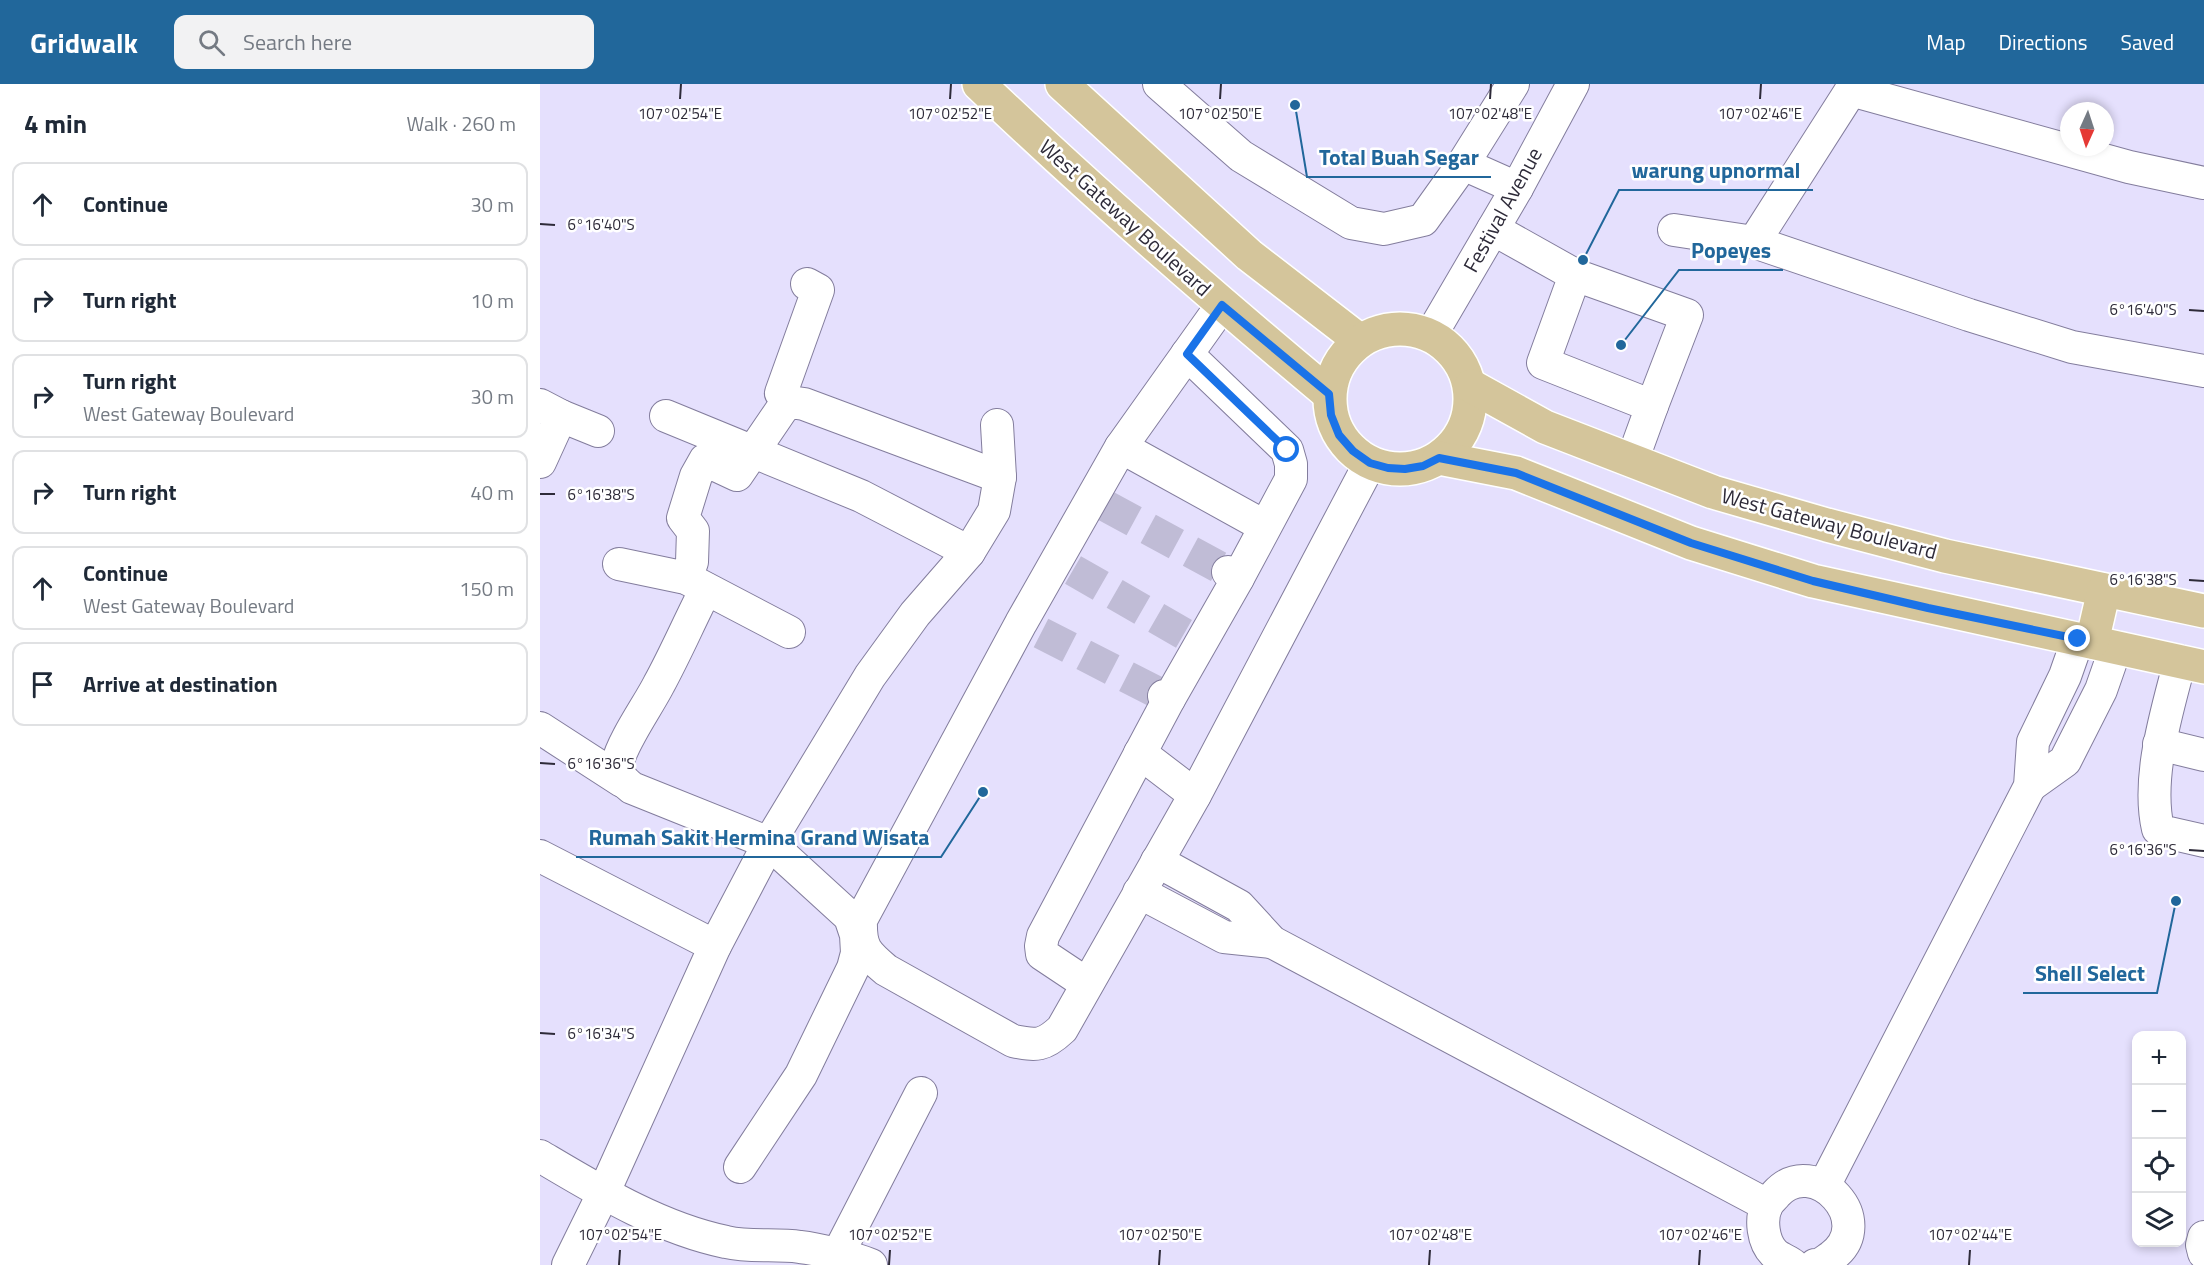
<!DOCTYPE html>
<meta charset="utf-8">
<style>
:root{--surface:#fff;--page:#f2f2f3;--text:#1f2937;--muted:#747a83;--line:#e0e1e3;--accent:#21679b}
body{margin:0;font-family:"Titillium Web",sans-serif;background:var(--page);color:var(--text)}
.controls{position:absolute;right:18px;bottom:18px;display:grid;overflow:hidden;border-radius:12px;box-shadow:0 3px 9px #0003}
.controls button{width:54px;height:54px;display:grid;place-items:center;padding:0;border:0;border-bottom:2px solid var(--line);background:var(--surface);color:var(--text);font:30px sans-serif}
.compass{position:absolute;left:1520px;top:18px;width:54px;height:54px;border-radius:50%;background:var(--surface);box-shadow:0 3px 9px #0003;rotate:183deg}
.stop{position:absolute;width:18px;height:18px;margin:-14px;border:4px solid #1a73e8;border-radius:50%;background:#fff}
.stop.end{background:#1a73e8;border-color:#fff;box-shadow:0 2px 6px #0008}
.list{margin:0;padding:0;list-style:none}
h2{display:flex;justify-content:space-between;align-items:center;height:78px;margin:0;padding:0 24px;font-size:26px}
h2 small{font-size:20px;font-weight:400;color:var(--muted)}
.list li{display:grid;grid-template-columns:39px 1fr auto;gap:18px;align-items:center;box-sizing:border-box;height:84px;margin:0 12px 12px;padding:0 12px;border:2px solid var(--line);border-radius:12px}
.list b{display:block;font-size:22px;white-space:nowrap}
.list p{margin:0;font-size:20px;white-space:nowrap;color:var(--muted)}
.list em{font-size:20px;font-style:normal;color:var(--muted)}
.icon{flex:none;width:33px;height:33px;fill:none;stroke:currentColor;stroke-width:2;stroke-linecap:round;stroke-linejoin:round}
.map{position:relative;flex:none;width:1664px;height:1181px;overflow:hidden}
header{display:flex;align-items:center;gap:36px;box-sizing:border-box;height:84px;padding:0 30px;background:var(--accent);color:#fff}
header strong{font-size:28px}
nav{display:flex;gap:33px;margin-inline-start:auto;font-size:21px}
.search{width:420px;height:54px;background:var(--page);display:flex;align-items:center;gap:15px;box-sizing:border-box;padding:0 21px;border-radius:12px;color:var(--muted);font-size:22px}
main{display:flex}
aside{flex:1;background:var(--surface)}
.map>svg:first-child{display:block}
</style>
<header>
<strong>Gridwalk</strong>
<div class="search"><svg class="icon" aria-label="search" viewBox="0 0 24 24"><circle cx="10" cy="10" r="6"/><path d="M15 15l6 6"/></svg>Search here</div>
<nav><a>Map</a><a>Directions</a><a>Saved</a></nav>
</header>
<main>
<aside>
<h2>4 min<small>Walk · 260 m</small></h2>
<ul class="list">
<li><svg class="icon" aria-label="ahead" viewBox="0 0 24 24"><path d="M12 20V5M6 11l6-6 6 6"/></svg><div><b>Continue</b></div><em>30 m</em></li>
<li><svg class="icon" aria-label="right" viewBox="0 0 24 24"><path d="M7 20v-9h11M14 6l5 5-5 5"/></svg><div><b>Turn right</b></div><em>10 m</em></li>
<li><svg class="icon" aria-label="right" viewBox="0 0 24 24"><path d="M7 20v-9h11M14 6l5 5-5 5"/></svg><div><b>Turn right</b><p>West Gateway Boulevard</p></div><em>30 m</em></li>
<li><svg class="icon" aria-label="right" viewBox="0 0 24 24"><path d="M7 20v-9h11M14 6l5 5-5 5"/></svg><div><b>Turn right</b></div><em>40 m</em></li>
<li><svg class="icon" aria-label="ahead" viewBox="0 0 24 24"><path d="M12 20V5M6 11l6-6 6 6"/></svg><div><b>Continue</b><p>West Gateway Boulevard</p></div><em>150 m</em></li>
<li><svg class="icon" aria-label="arrive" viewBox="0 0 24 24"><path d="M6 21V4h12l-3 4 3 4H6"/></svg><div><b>Arrive at destination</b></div></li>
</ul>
</aside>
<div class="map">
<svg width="1664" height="1181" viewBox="0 0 1664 1181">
<rect width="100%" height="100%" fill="#e5e0fd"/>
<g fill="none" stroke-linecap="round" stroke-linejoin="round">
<g stroke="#c0bcd6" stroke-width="32" stroke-dasharray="32 16" stroke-linecap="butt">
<path d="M566,422L688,488"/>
<path d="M533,486L653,555"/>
<path d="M501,549L624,612"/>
</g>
<defs>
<g id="minor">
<path d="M619,0L701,72L811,139L844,145L883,136L923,80L973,0"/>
<path d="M1311,6L1589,83L1664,99"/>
<path d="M923,80L977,104"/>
<path d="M953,145L1035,191L1003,279L1112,322L1092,377"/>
<path d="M1134,146L1214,158L1429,231L1532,263L1664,287"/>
<path d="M1214,158L1315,0"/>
<path d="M1035,191L1147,231L1112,322"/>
<path d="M682,221L581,363L481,539L321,836C320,864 326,869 346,886L473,957C497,962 504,962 522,945L655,711L830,379"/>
<path d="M891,251L977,104L1033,0"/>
<path d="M647,270L747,366L751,380V395L698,494"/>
<path d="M250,318L241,309L278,206L267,200"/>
<path d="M0,321L21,332L0,378"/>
<path d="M21,332L58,347"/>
<path d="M126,332L321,412L429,468"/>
<path d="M581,363L724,442"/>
<path d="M79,480L146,494L249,548"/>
<path d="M146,494L152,478L153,447L143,434L156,392L165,376L197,391L242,325L250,318L264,320L460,393"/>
<path d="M1640,577C1627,628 1606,693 1618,745L1625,748L1664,757"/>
<path d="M624,612L629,615L698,494L688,488"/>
<path d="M0,644L82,697"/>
<path d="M1619,660L1664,671"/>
<path d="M600,669L655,711"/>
<path d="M1490,702L1525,677L1561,606L1576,563"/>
<path d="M0,772L175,862"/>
<path d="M617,777L699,822L732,858L1227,1121"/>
<path d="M599,808L684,853L732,858"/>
<path d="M547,900L502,870L501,862L503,852L629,615"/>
<path d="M0,1072C59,1107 119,1144 186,1158C211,1164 236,1159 260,1163C278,1165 314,1174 331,1181"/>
<path d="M200,1083L261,991L313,884L317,869L316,851L310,833L229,759L330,592L375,530L429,468L454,427L460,393L457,341"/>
<path d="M1284,1102L1490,702L1493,658L1525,592L1538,555"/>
<path d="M1664,1153L1662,1161L1664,1169"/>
<path d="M297,1172L381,1009"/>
<path d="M28,1181L63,1110L175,862L229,759L92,704C83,697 76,690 78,678C82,658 109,620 119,600C136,569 150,536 166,505"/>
<path d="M1253,1181C1248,1177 1239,1174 1234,1169C1223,1158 1220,1135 1227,1121C1229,1117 1234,1113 1236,1110C1274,1068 1340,1138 1291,1173C1285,1177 1281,1181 1275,1181"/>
</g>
<g id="major">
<path d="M439,0C552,108 669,210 789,310"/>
<path d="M522,0L709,171L819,256"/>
<circle cx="860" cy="315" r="70"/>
<path d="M931,302L1005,343L1173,408L1287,441L1405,472L1664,527"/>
<path d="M899,374L976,389L1151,459L1273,497L1664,583"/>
<path d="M1552,558L1564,506"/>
</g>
</defs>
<use href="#minor" stroke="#837d9d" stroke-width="34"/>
<use href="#major" stroke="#fff" stroke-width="36"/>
<use href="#minor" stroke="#fff" stroke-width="32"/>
<use href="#major" stroke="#d4c59b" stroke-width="33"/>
</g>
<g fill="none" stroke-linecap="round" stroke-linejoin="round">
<path stroke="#1a73e8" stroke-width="8" d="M747,366L647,270L682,221L789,310L791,331L799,351L813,367L830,379L848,384L865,385L883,382L899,374L976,389L1151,459L1273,497L1388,524L1538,555"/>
</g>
<path fill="none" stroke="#2e2b39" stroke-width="2" d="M140,15L141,0M410,15L411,0M680,15L681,0M950,15L951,0M1220,15L1221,0M0,140L15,141M1649,226L1664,227M0,410H15M1649,496L1664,497M0,679L15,680M1649,766L1664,767M0,949L15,950M79,1181L80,1166M349,1181L350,1166M619,1181L620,1166M889,1181L890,1166M1159,1181L1160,1166M1429,1181L1430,1166"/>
<g text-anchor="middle" stroke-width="5" stroke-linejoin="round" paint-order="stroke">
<g font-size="21" fill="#2e2b39" stroke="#fff">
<text transform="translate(963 126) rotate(-61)" y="7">Festival Avenue</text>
<text transform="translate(585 134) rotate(42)" y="7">West Gateway Boulevard</text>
<text transform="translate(1289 440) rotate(15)" y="7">West Gateway Boulevard</text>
</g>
</g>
<g font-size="15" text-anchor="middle" fill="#2e2b39" stroke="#fff" stroke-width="5" stroke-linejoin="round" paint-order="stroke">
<text x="140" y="35">107°02'54"E</text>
<text x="410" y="35">107°02'52"E</text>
<text x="680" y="35">107°02'50"E</text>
<text x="950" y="35">107°02'48"E</text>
<text x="1220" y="35">107°02'46"E</text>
<text x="61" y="146">6°16'40"S</text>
<text x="1603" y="231">6°16'40"S</text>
<text x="61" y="416">6°16'38"S</text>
<text x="1603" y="501">6°16'38"S</text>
<text x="61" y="685">6°16'36"S</text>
<text x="1603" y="771">6°16'36"S</text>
<text x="61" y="955">6°16'34"S</text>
<text x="80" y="1156">107°02'54"E</text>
<text x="350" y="1156">107°02'52"E</text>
<text x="620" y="1156">107°02'50"E</text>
<text x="890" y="1156">107°02'48"E</text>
<text x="1160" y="1156">107°02'46"E</text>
<text x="1430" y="1156">107°02'44"E</text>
</g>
<path fill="none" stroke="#21679b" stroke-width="2" d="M755 21L767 93H951M1043 176L1079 106H1273M1081 261L1139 186H1243M443 708L401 773H36M1636 817L1617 909H1483"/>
<g fill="#21679b" stroke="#fff" stroke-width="2">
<circle cx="755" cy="21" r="6"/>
<circle cx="1043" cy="176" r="6"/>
<circle cx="1081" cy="261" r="6"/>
<circle cx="443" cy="708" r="6"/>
<circle cx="1636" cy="817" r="6"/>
</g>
<g font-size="22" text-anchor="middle" font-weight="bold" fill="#21679b" stroke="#fff" stroke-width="5" stroke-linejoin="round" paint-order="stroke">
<text x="859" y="81">Total Buah Segar</text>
<text x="1176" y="94">warung upnormal</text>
<text x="1191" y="174">Popeyes</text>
<text x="219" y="761">Rumah Sakit Hermina Grand Wisata</text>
<text x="1550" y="897">Shell Select</text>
</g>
</svg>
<div class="controls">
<button>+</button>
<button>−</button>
<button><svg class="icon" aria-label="locate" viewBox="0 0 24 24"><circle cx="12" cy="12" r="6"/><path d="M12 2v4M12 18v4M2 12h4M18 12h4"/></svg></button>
<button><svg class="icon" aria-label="layers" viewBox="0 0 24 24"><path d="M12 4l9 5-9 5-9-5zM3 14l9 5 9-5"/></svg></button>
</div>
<svg class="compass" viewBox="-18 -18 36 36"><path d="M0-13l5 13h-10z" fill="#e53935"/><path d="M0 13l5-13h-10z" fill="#747a83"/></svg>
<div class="stop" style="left:747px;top:366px"></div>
<div class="stop end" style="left:1538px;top:555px"></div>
</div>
</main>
